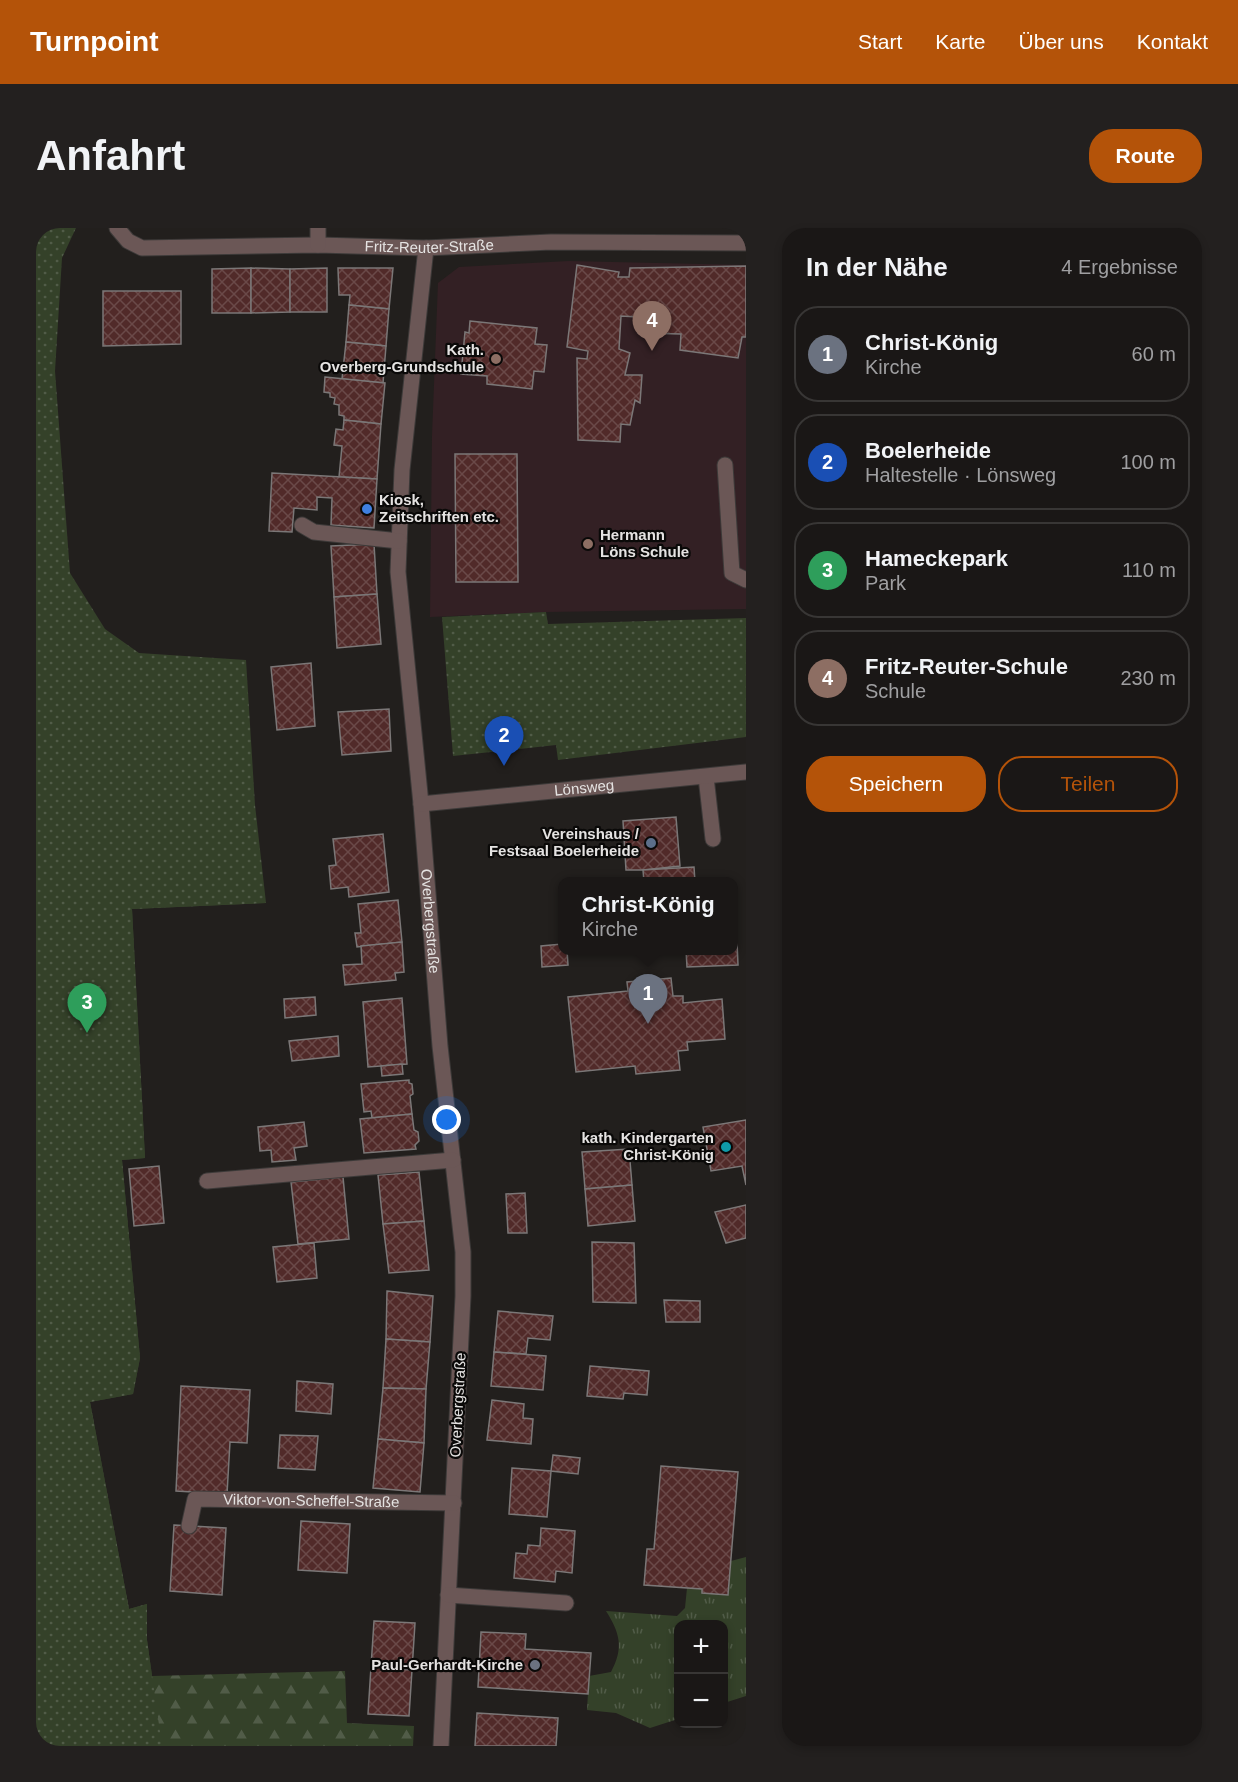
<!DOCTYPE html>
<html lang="de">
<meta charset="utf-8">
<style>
:root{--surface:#1a1716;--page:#23201f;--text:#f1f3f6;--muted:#9f9fa1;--line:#383635;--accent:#b45309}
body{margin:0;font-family:Arial,sans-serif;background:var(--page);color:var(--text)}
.controls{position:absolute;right:18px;bottom:18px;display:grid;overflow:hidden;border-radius:12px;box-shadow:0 3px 9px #0003}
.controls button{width:54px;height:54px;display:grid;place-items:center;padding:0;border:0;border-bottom:2px solid var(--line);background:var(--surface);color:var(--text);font:30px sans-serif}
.you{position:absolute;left:411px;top:892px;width:21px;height:21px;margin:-15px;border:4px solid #fff;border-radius:50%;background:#1a73e8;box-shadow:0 0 0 9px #1a73e833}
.badge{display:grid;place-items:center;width:39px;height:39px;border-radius:50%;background:var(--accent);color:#fff;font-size:20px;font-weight:700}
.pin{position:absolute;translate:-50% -50px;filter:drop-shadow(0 2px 3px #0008)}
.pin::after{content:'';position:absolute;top:32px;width:21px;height:18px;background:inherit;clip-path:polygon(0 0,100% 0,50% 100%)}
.popup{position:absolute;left:522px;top:649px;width:180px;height:78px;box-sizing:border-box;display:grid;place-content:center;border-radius:12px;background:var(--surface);filter:drop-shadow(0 2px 4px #0005);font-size:20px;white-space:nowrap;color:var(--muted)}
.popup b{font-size:22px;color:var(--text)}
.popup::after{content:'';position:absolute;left:50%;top:100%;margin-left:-12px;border:12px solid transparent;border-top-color:var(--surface)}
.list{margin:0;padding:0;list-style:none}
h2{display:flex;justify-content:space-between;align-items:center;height:78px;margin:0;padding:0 24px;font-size:26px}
h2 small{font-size:20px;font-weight:400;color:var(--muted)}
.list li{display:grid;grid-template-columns:39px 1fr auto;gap:18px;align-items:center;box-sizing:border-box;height:96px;margin:0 12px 12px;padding:0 12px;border:2px solid var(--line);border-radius:24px}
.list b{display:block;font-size:22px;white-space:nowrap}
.list p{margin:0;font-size:20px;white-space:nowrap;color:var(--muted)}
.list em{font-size:20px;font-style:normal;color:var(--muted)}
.actions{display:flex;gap:12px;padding:18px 24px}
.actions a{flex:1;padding:14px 0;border:2px solid var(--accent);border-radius:24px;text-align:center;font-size:21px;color:var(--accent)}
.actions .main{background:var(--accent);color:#fff}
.map{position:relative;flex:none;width:710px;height:1518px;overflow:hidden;border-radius:24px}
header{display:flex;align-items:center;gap:36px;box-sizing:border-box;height:84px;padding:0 30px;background:var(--accent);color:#fff}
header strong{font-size:28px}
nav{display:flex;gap:33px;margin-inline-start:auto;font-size:21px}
.intro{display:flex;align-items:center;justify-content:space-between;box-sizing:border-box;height:144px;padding:0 36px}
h1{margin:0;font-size:42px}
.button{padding:15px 27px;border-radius:24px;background:var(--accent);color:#fff;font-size:21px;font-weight:700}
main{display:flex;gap:36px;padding:0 36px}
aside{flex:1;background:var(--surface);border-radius:24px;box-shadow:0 3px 9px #0003}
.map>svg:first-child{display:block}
</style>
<header>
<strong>Turnpoint</strong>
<nav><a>Start</a><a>Karte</a><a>Über uns</a><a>Kontakt</a></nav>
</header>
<div class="intro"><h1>Anfahrt</h1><a class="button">Route</a></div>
<main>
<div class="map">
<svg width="710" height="1518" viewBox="0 0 710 1518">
<defs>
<pattern id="grass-tufts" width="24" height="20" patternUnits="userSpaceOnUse" patternTransform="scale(1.5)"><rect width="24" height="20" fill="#344129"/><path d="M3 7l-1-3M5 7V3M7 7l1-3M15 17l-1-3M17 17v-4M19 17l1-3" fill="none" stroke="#515c48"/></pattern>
<pattern id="forest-firs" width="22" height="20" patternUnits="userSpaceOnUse" patternTransform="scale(1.5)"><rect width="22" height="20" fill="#344129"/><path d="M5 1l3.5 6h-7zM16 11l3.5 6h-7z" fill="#515c48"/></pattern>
<pattern id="park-dots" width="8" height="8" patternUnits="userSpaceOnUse" patternTransform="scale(1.5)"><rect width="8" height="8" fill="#344129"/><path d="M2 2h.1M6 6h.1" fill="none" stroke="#515c48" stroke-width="1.8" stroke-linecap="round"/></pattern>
<pattern id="building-cross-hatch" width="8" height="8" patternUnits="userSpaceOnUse" patternTransform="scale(1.5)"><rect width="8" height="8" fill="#512a29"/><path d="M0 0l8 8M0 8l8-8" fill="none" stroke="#6a4948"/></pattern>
</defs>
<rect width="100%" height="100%" fill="#221f1d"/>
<path fill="#332024" d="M533,33L710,37V381L510,384L394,389L396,208L402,55L423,39Z"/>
<path fill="url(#grass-tufts)" d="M710,1329V1468L688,1475V1396H642V1491L614,1500L580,1485L551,1482L553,1448L575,1444C588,1420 584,1405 570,1383L641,1388L649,1380L651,1360L666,1361V1365L695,1333Z"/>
<path fill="url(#forest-firs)" d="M64,669L230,675L96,681L109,930L86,932L104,1130L97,1166L54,1174L93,1381L111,1376V1412L116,1448L309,1443L311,1495L378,1498L377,1518H107L41,1151Z"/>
<g fill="url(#park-dots)">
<path d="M0,0H40L26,30L19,143L34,345L69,401L103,425L210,432L219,577L230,675L96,681L109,930L86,932L104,1130L97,1166L54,1174L93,1381L111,1376V1412L126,1518H0Z"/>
<path d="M510,384L512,396L710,390V509L522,532L520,517L417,528L406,389Z"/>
</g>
<g fill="url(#building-cross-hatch)" stroke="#7b7777" stroke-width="1.5">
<path d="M541,37L583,44L582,49H593L594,40L710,38V109H706L702,130L644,122L645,106L602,105V89L585,88L583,121L594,125L589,147H606L604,175L599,172L594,197L585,196L584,214L542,212L541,130L551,131L552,123L531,119Z"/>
<path d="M215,40V85H176V41Z"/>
<path d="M215,40L254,41V84L215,85Z"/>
<path d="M291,40V84H254V41Z"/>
<path d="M302,40H357L353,81L313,77L314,67H303Z"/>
<path d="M67,63H145V116L67,118Z"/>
<path d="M313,77L353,81L350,118L310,114Z"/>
<path d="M434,93L501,100L499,116L511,117L508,144L498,143L496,161L451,156V148L425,146L429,104L433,105Z"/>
<path d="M310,114L350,118L347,155L306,151Z"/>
<path d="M289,149L349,155L345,196L308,192V188L303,187V177L298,176L299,170L294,169V165L288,164Z"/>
<path d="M308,192L345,196L341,251L303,249L306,218L298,217L300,201L307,202Z"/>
<path d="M419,226H481L482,354H420Z"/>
<path d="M236,245L341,251L338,300L295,297L296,270L281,269V282L258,280L256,304L233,303Z"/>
<path d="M338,316L341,366L298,369L295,318Z"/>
<path d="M341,366L345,416L301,420L298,369Z"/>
<path d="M275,435L279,498L241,502L235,439Z"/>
<path d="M353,481L355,523L306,527L302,484Z"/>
<path d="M640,589L644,638L607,642H590L587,593Z"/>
<path d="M347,606L353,664L313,669L312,659L295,661L293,638L300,637L297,611Z"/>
<path d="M658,639L659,654H608L607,642Z"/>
<path d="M362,672L366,714L321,719L319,705H325L322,676Z"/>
<path d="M698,690H700L702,737L651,739L650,722H698Z"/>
<path d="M366,714L368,744L359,745L360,752L309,757L307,737L326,736L325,718Z"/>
<path d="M526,716V722H531L532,737L506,739L505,718Z"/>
<path d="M635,750L637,768H647V775L686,771L689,811L651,814L652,822L642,823L644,842L600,846L599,838L540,844L532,769L592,763L591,754Z"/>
<path d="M279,769L280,787L249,790L248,771Z"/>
<path d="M366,770L371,836L332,839L327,774Z"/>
<path d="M302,808L303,828L256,833L253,813Z"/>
<path d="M366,836L367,846L346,848L345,838Z"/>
<path d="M373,852V855L376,856L377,866L374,868L376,886L336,890L335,883L328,884L325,856Z"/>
<path d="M376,886L378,902L382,904L383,913L379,917L380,921L328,925L324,891Z"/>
<path d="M710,892V957L706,938L675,943L667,899Z"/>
<path d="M268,894L271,918L258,920L260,932L236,934L235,922L224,923L222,899Z"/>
<path d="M593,921L596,957L549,961L546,924Z"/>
<path d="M123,938L128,995L98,998L93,941Z"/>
<path d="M383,944L388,993L347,996L342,947Z"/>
<path d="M307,949L313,1011L262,1016L255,954Z"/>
<path d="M596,957L599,993L552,998L549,961Z"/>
<path d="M489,965L491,1005H472L470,966Z"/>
<path d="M710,977V1010L690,1015L679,984Z"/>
<path d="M388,993L393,1042L353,1045L347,996Z"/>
<path d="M556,1014L598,1015L600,1075L557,1074Z"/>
<path d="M278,1015L281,1050L241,1054L237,1019Z"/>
<path d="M351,1063L397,1068L394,1114L350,1111Z"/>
<path d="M628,1072L664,1073V1094H630Z"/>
<path d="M462,1083L517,1088L514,1112L492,1110L490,1126L458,1124Z"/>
<path d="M350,1111L394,1114L390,1161L347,1160Z"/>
<path d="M458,1124L510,1128L507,1162L455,1158Z"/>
<path d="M554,1138L613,1143L611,1167L588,1165L587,1171L551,1168Z"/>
<path d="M261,1153L297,1156L295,1186L260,1183Z"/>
<path d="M145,1158L214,1162L211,1215L194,1214L191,1266L140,1263Z"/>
<path d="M347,1160L390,1161L388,1215L342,1211Z"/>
<path d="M456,1172L488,1176L487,1190L497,1191L495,1216L451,1212Z"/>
<path d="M244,1207L282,1208L279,1242L242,1240Z"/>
<path d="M342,1211L388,1215L384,1264L337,1260Z"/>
<path d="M517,1227L544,1230L542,1246L515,1243Z"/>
<path d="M625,1238L702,1244L692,1367L666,1365V1361L608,1357L611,1321H618Z"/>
<path d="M476,1240L515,1243L511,1289L473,1286Z"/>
<path d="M265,1293L314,1296L311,1345L262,1342Z"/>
<path d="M138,1297L190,1300L186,1367L134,1363Z"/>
<path d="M505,1300L539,1303L536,1345L520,1343L519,1354L478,1350L480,1325L491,1326L492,1317L504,1318Z"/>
<path d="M338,1393L379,1395L376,1442L335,1439Z"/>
<path d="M445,1404L490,1406L489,1421L555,1425L552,1466L442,1459Z"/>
<path d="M335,1439L376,1442L373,1488L332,1486Z"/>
<path d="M441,1485L522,1490L520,1518H439Z"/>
</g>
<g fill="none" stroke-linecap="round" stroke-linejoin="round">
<defs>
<g id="minor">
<path id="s1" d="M81,0L92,13L106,20L282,17L390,20L515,14L710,15"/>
<path d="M282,17V0"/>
<path id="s2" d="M390,20L366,242L362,344L385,576L404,818L427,1024V1068L405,1518"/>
<path d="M689,237L696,345L710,352"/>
<path d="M266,297L278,304L363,313"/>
<path d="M670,549L677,611"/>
<path id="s3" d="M385,576L710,544"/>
<path d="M171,953L417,932"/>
<path id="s4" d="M153,1298L159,1271L418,1275"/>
<path d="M412,1367L530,1375"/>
</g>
</defs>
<use href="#minor" stroke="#3d3a39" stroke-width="17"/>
<use href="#minor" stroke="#6b5756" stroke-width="15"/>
</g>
<g fill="#8d6e63" stroke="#0a0908" stroke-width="2">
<circle cx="460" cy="131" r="6"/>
<circle cx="552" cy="316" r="6"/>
</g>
<circle fill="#3f7fe0" stroke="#0a0908" stroke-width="2" cx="331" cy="281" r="6"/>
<circle fill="#5c6f8a" stroke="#0a0908" stroke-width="2" cx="615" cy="615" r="6"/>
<circle fill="#0f9aa8" stroke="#0a0908" stroke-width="2" cx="690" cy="919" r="6"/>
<circle fill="#6b7280" stroke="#0a0908" stroke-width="2" cx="499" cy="1437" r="6"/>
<g text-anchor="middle" stroke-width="4.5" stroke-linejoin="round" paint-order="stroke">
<g font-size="15" fill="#e5e3e2" stroke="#0a0908">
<text dy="5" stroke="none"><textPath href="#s1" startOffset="320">Fritz-Reuter-Straße</textPath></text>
<text dy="5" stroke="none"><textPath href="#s3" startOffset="164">Lönsweg</textPath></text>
<text dy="5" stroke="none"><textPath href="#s2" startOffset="676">Overbergstraße</textPath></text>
<text transform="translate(422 1177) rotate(-87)" y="5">Overbergstraße</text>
<text dy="5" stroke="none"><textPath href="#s4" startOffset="144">Viktor-von-Scheffel-Straße</textPath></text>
</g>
<g font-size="15" font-weight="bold" fill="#e5e3e2" stroke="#0a0908" text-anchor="end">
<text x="448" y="127">Kath.<tspan x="448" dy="17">Overberg-Grundschule</tspan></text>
<text x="343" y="277" text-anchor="start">Kiosk,<tspan x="343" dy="17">Zeitschriften etc.</tspan></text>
<text x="564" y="312" text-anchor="start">Hermann<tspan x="564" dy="17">Löns Schule</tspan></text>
<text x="603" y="611">Vereinshaus /<tspan x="603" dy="17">Festsaal Boelerheide</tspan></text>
<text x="678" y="915">kath. Kindergarten<tspan x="678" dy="17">Christ-König</tspan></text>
<text x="487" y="1442">Paul-Gerhardt-Kirche</text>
</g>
</g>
</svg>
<div class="controls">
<button>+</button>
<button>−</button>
</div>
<div class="you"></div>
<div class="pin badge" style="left:612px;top:796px;background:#6b7280">1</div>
<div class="popup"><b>Christ-König</b>Kirche</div>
<div class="pin badge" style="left:468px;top:538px;background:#1a4fb4">2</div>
<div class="pin badge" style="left:51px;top:805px;background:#2e9e5b">3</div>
<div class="pin badge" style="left:616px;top:123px;background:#8d6e63">4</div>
</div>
<aside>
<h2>In der Nähe<small>4 Ergebnisse</small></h2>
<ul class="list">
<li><span class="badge" style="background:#6b7280">1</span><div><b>Christ-König</b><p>Kirche</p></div><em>60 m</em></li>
<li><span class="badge" style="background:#1a4fb4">2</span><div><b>Boelerheide</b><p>Haltestelle · Lönsweg</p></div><em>100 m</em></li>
<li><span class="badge" style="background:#2e9e5b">3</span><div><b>Hameckepark</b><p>Park</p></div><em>110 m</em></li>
<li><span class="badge" style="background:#8d6e63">4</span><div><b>Fritz-Reuter-Schule</b><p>Schule</p></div><em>230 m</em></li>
</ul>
<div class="actions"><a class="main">Speichern</a><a>Teilen</a></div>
</aside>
</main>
